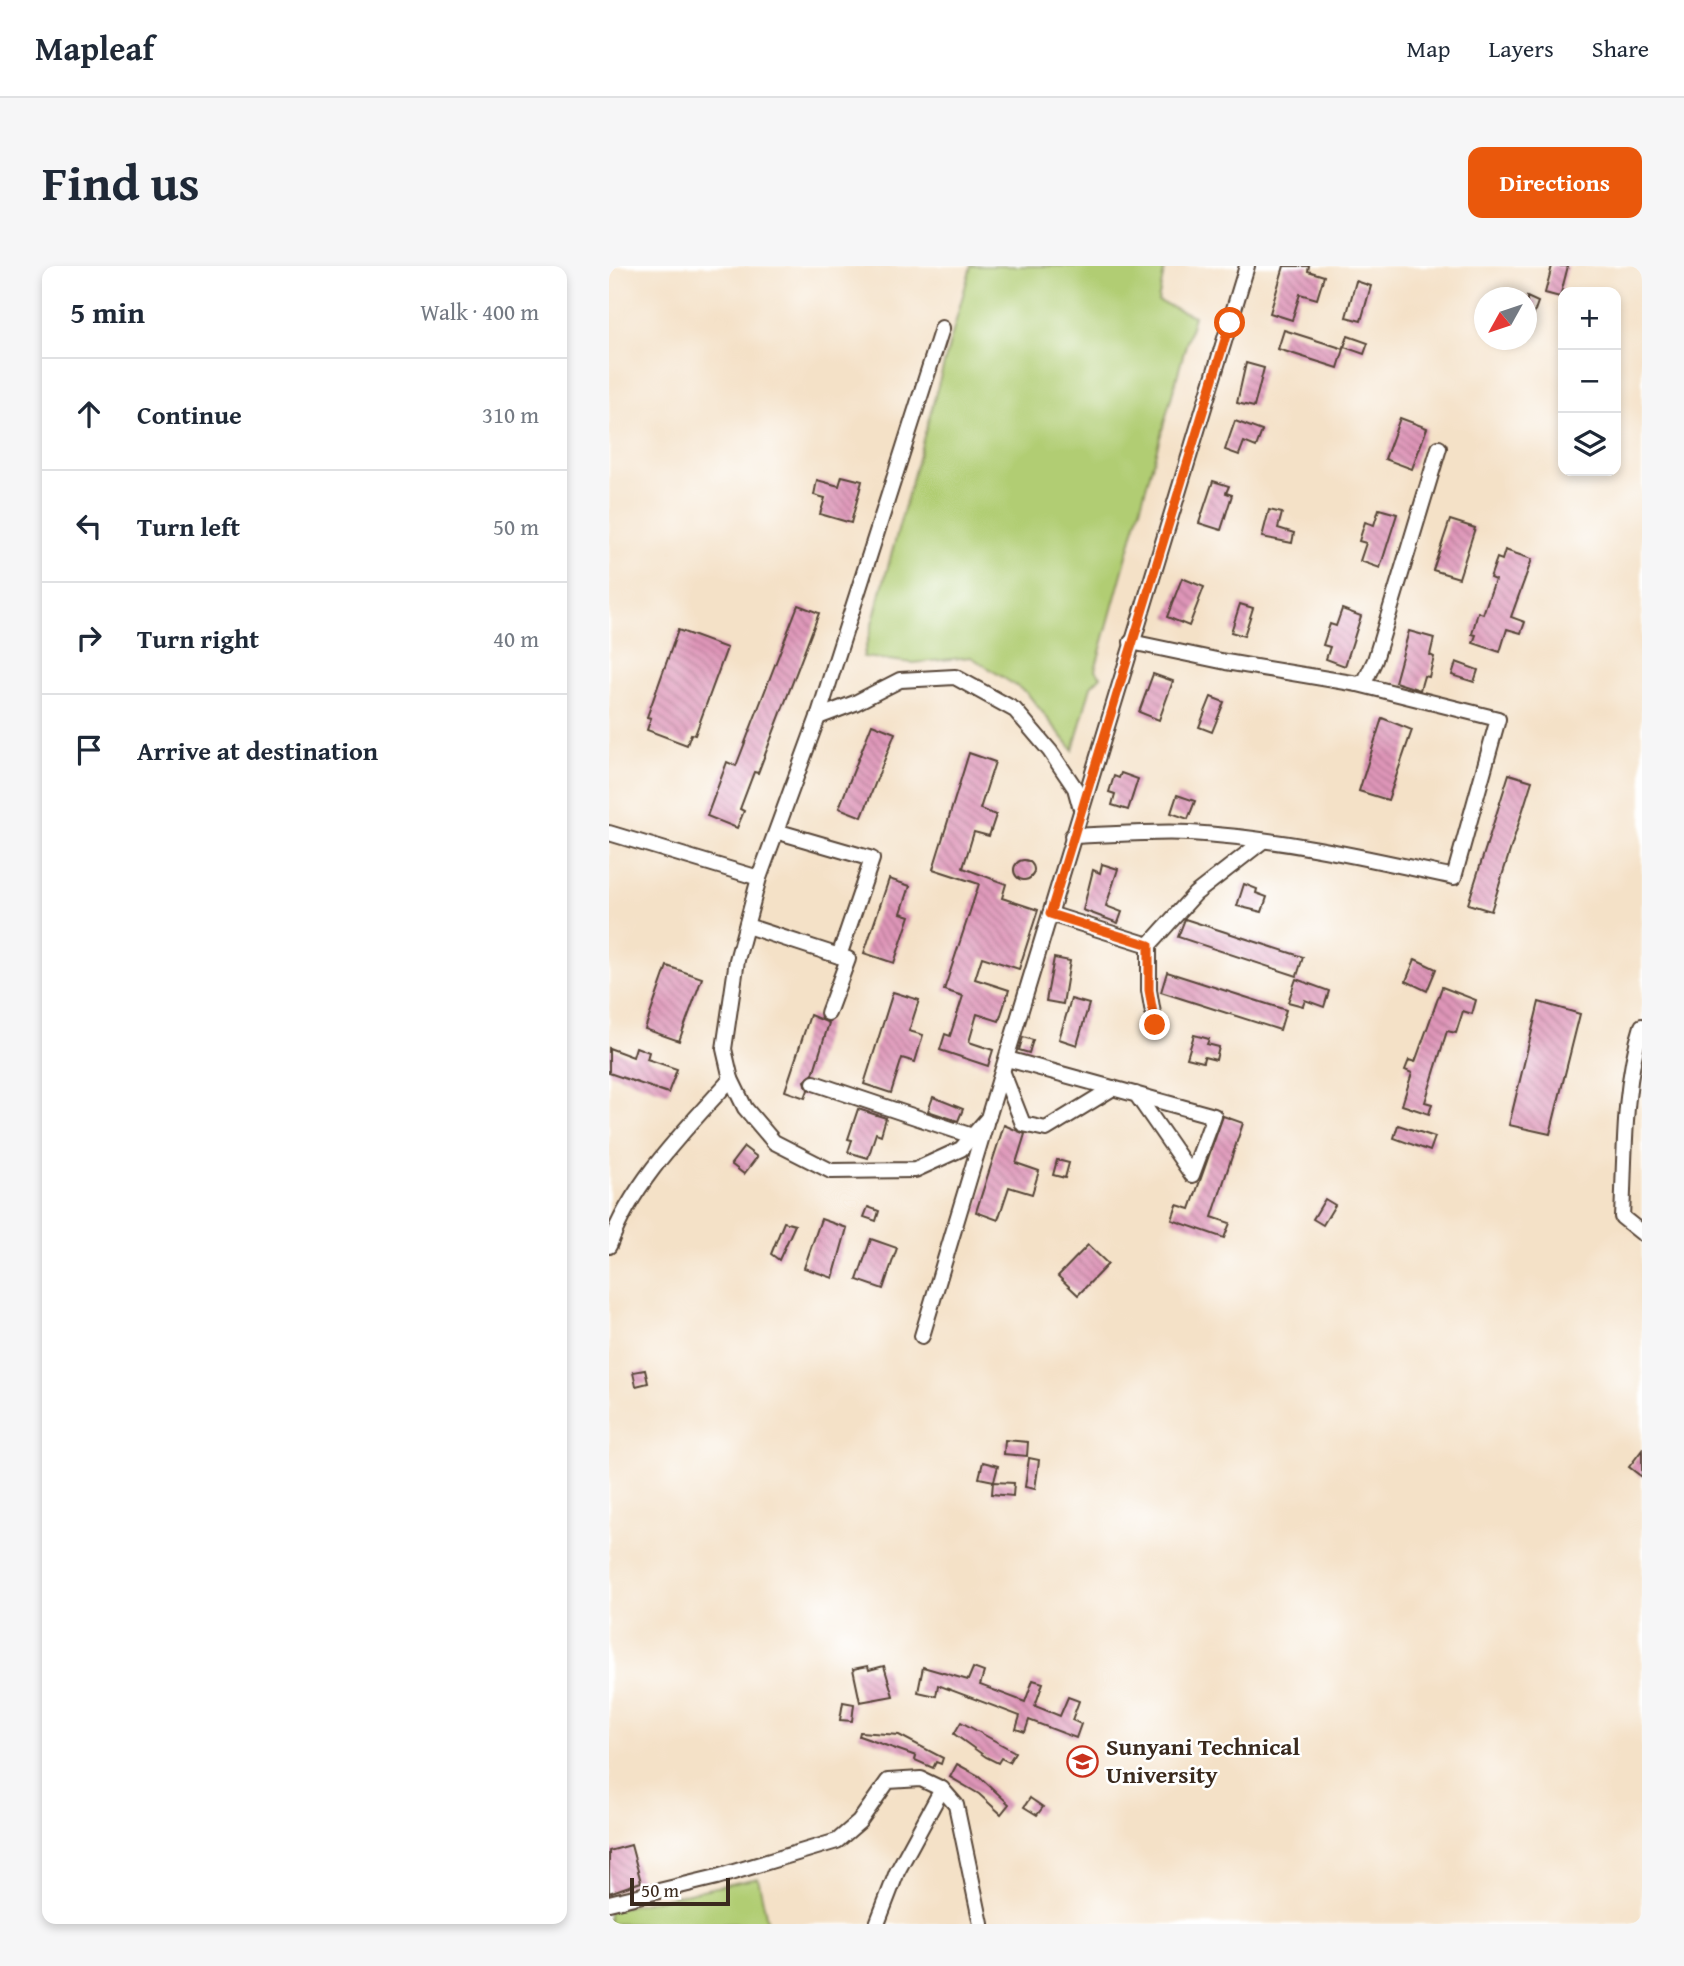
<!DOCTYPE html>
<meta charset="utf-8">
<style>
:root{--surface:#fff;--page:#f6f6f7;--text:#1f2937;--muted:#747a83;--line:#e0e1e3;--accent:#ea580c}
body{margin:0;font-family:"Gentium Book Plus",serif;background:var(--page);color:var(--text)}
.controls{position:absolute;right:21px;top:21px;display:grid;overflow:hidden;border-radius:14px;box-shadow:0 4px 10px #0003}
.controls button{width:63px;height:63px;display:grid;place-items:center;padding:0;border:0;border-bottom:2px solid var(--line);background:var(--surface);color:var(--text);font:35px sans-serif}
.compass{position:absolute;left:865px;top:21px;width:63px;height:63px;border-radius:50%;background:var(--surface);box-shadow:0 4px 10px #0003;rotate:230deg}
.scale{position:absolute;left:21px;bottom:18px;width:100px;box-sizing:border-box;padding-left:7px;border:4px solid #3b2a1e;border-top:0;font-size:19px;line-height:24px;white-space:nowrap;color:#3b2a1e;-webkit-text-stroke:5px #fff;paint-order:stroke}
.stop{position:absolute;width:21px;height:21px;margin:-16px;border:5px solid #ea580c;border-radius:50%;background:#fff}
.stop.end{background:#ea580c;border-color:#fff;box-shadow:0 2px 7px #0008}
.list{margin:0;padding:0;list-style:none}
h2{display:flex;justify-content:space-between;align-items:center;height:91px;margin:0;padding:0 28px;font-size:30px}
h2 small{font-size:23px;font-weight:400;color:var(--muted)}
.list li{display:grid;grid-template-columns:46px 1fr auto;gap:21px;align-items:center;box-sizing:border-box;height:112px;padding:0 28px;border-top:2px solid var(--line)}
.list b{display:block;font-size:26px;white-space:nowrap}
.list em{font-size:23px;font-style:normal;color:var(--muted)}
.icon{flex:none;width:38px;height:38px;fill:none;stroke:currentColor;stroke-width:2;stroke-linecap:round;stroke-linejoin:round}
.map{position:relative;flex:none;width:1033px;height:1658px;overflow:hidden;border-radius:14px}
header{display:flex;align-items:center;gap:42px;box-sizing:border-box;height:98px;padding:0 35px;background:var(--surface);border-bottom:2px solid var(--line)}
header strong{font-size:33px}
nav{display:flex;gap:38px;margin-inline-start:auto;font-size:24px}
.intro{display:flex;align-items:center;justify-content:space-between;box-sizing:border-box;height:168px;padding:0 42px}
h1{margin:0;font-size:49px}
.button{padding:18px 32px;border-radius:14px;background:var(--accent);color:#fff;font-size:24px;font-weight:700}
main{display:flex;gap:42px;padding:0 42px}
aside{flex:1;background:var(--surface);border-radius:14px;box-shadow:0 4px 10px #0003}
.map>svg:first-child{display:block}
</style>
<header>
<strong>Mapleaf</strong>
<nav><a>Map</a><a>Layers</a><a>Share</a></nav>
</header>
<div class="intro"><h1>Find us</h1><a class="button">Directions</a></div>
<main>
<aside>
<h2>5 min<small>Walk · 400 m</small></h2>
<ul class="list">
<li><svg class="icon" aria-label="ahead" viewBox="0 0 24 24"><path d="M12 20V5M6 11l6-6 6 6"/></svg><div><b>Continue</b></div><em>310 m</em></li>
<li><svg class="icon" aria-label="left" viewBox="0 0 24 24"><path d="M17 20v-9H6M10 6l-5 5 5 5"/></svg><div><b>Turn left</b></div><em>50 m</em></li>
<li><svg class="icon" aria-label="right" viewBox="0 0 24 24"><path d="M7 20v-9h11M14 6l5 5-5 5"/></svg><div><b>Turn right</b></div><em>40 m</em></li>
<li><svg class="icon" aria-label="arrive" viewBox="0 0 24 24"><path d="M6 21V4h12l-3 4 3 4H6"/></svg><div><b>Arrive at destination</b></div></li>
</ul>
</aside>
<div class="map">
<svg width="1033" height="1658" viewBox="0 0 1033 1658">
<defs>
<pattern id="building-back-hatch" width="6" height="6" patternUnits="userSpaceOnUse" patternTransform="scale(1.75)"><rect width="6" height="6" fill="#de95b8"/><path d="M-1 5l2 2M0 0l6 6M5-1l2 2" fill="none" stroke="#b57a95"/></pattern>
</defs>
<rect width="100%" height="100%" fill="#fff"/>
<filter id="ink" filterUnits="userSpaceOnUse"><feTurbulence type="fractalNoise" baseFrequency=".0143" numOctaves="2"/><feDisplacementMap in="SourceGraphic" scale="14" xChannelSelector="R" yChannelSelector="G"/><feConvolveMatrix kernelMatrix="1 2 1 2 8 2 1 2 1" color-interpolation-filters="sRGB"/></filter>
<filter id="wash" filterUnits="userSpaceOnUse"><feTurbulence type="fractalNoise" baseFrequency=".00686" numOctaves="4" result="noise"/><feDisplacementMap in="SourceGraphic" scale="28" xChannelSelector="R" yChannelSelector="G"/><feGaussianBlur stdDeviation="1.57" result="paint"/><feColorMatrix in="noise" values="0 0 0 0 0 0 0 0 0 0 0 0 0 0 0 0 0 1.4 0 .05"/><feComposite in="paint" operator="in"/></filter>
<g filter="url(#wash)">
<rect width="100%" height="100%" fill="#f4e1c7"/>
<g fill="#b1cd73" stroke="#767c48" stroke-width="2">
<path d="M362,0H556L549,35L585,50L486,404L492,410L482,420L464,484L418,427L362,391L304,397L254,391Z"/>
<path d="M149,1612L159,1658H0V1644Z"/>
</g>
<g id="blocks">
<g fill="url(#building-back-hatch)">
<path d="M675,0H700L699,5L715,10L708,33L691,28L683,54L661,47Z"/>
<path d="M943,0H959L951,31L936,27Z"/>
<path d="M747,15L762,20L752,55L737,51Z"/>
<path d="M918,31L929,36L919,64L918,63Z"/>
<path d="M675,64L735,83L729,102L669,83Z"/>
<path d="M739,70L759,77L755,88L735,81Z"/>
<path d="M637,97L655,102L645,141L628,137Z"/>
<path d="M791,152L818,162L803,203L776,193Z"/>
<path d="M626,155L653,165L647,181L635,176L630,189L616,184Z"/>
<path d="M233,210L253,215L242,257L211,248L216,232L205,229L208,214L230,220Z"/>
<path d="M604,215L620,220L617,227L623,229L612,264L590,257Z"/>
<path d="M770,243L788,248L771,302L751,295L757,277L750,275L756,256L765,259Z"/>
<path d="M660,244L673,247L669,262L685,267L683,277L653,271Z"/>
<path d="M841,254L866,262L850,312L824,304Z"/>
<path d="M896,284L923,293L902,351L916,356L912,367L898,363L891,386L864,377L867,369L863,368L869,346L874,348L886,314L881,312L888,292L893,294Z"/>
<path d="M573,312L595,321L580,360L558,351Z"/>
<path d="M631,338L644,342L635,370L622,366Z"/>
<path d="M189,339L210,347L149,507L145,506L131,543L135,545L128,562L98,550L118,496L127,500Z"/>
<path d="M733,343L752,350L736,400L717,393L721,381L714,379L721,358L727,360Z"/>
<path d="M69,364L118,382L86,469L82,468L78,479L38,464L42,452L38,451Z"/>
<path d="M800,365L825,372L821,389L825,391L820,411L815,410L811,424L786,416Z"/>
<path d="M847,396L869,404L865,416L843,409Z"/>
<path d="M544,408L564,415L550,454L530,446Z"/>
<path d="M602,431L615,436L603,466L590,461Z"/>
<path d="M773,452L803,464L779,534L750,525Z"/>
<path d="M263,458L286,467L253,551L230,542Z"/>
<path d="M360,487L386,496L371,543L387,549L380,570L365,566L354,602L397,618L393,632L429,644L410,703L373,691L366,713L400,724L390,755L368,748L360,776L384,784L379,800L331,784L336,768L341,770L354,730L335,724L370,618L324,603Z"/>
<path d="M512,507L529,513L519,544L503,539L506,528L500,526L505,510L510,512Z"/>
<path d="M900,508L923,515L882,645L859,638Z"/>
<path d="M568,529L586,535L579,553L562,547Z"/>
<circle cx="415" cy="604" r="10"/>
<path d="M493,598L509,603L497,640L513,646L509,657L474,644L484,604L491,607Z"/>
<path d="M280,613L301,620L292,647L301,650L285,697L255,687Z"/>
<path d="M635,618L648,623L647,627L658,631L653,646L628,640Z"/>
<path d="M576,653L694,691L688,710L569,671Z"/>
<path d="M445,692L461,695L454,738L437,735Z"/>
<path d="M806,693L827,703L818,725L797,715Z"/>
<path d="M58,700L93,712L70,775L36,763Z"/>
<path d="M558,706L677,744L671,764L552,726Z"/>
<path d="M687,713L720,725L715,741L696,734L694,740L679,736Z"/>
<path d="M833,721L867,734L863,748L854,745L847,767L838,765L816,836L823,838L820,848L793,839L803,807L796,804L800,794L806,796Z"/>
<path d="M284,726L310,734L300,765L314,769L306,796L293,792L282,827L255,818Z"/>
<path d="M462,733L480,738L468,779L450,773Z"/>
<path d="M930,736L971,748L941,868L900,859Z"/>
<path d="M201,749L220,757L204,808L196,815L199,824L196,832L176,825Z"/>
<path d="M585,769L600,773L598,778L610,781L607,794L595,791L594,796L578,792Z"/>
<path d="M414,771L424,774L420,787L410,784Z"/>
<path d="M27,781L40,786L38,793L68,803L59,827L0,807V782L24,791Z"/>
<path d="M324,831L354,843L349,855L319,845Z"/>
<path d="M249,843L277,852L272,869L267,867L259,892L239,886L243,874L239,873Z"/>
<path d="M614,850L634,857L603,951L621,957L615,972L563,954L568,939L581,943Z"/>
<path d="M395,859L416,868L407,897L430,905L423,928L400,921L389,954L367,946Z"/>
<path d="M789,859L826,871L821,885L785,872Z"/>
<path d="M135,881L148,891L135,908L122,898Z"/>
<path d="M448,894L460,897L456,912L444,909Z"/>
<path d="M716,933L726,939L714,959L704,953Z"/>
<path d="M259,941L270,945L267,955L255,951Z"/>
<path d="M212,953L238,962L224,1012L195,1002Z"/>
<path d="M175,956L186,959L170,994L162,988Z"/>
<path d="M262,973L288,982L274,1023L248,1014Z"/>
<path d="M479,979L499,998L469,1029L449,1010Z"/>
<path d="M36,1104L39,1117L27,1120L24,1106Z"/>
<path d="M396,1174L419,1176L418,1190L395,1188Z"/>
<path d="M1033,1184V1211L1020,1201Z"/>
<path d="M420,1192L430,1194L426,1223L416,1221Z"/>
<path d="M374,1196L389,1200L385,1215L370,1212Z"/>
<path d="M384,1216L405,1217L404,1230L383,1228Z"/>
<path d="M259,1400L260,1404L275,1400L284,1430L251,1436L244,1403Z"/>
<path d="M314,1401L359,1414L364,1402L375,1406L371,1419L416,1436L424,1414L434,1417L426,1440L451,1450L459,1431L470,1435L463,1454L472,1458L467,1472L420,1454L416,1466L407,1463L411,1450L329,1419L327,1430L309,1426Z"/>
<path d="M234,1436L245,1438L243,1455L231,1454Z"/>
<path d="M352,1456L406,1486L400,1496L392,1492L389,1497L377,1491L345,1468Z"/>
<path d="M251,1466L290,1469L334,1492L332,1498L327,1496L324,1502L306,1494L307,1490L250,1470Z"/>
<path d="M348,1498L370,1510L400,1538L392,1548L370,1528L341,1511Z"/>
<path d="M421,1532L434,1541L428,1549L415,1541Z"/>
<path d="M22,1579L32,1616L0,1627V1585Z"/>
</g>
</g>
</g>
<g filter="url(#ink)">
<use href="#blocks" fill-opacity="0" stroke="#574537" stroke-width="2"/>
<g fill="none" stroke-linecap="round" stroke-linejoin="round">
<defs>
<g id="minor">
<path d="M333,62L209,451L150,612L128,694L115,783L122,813L136,842L165,876L222,905L306,904L352,883L379,852L638,0"/>
<path d="M522,376L617,396L749,418L756,415L766,394L830,182"/>
<path d="M209,451L246,437L291,414L346,411L406,444L441,485L466,522L471,540"/>
<path d="M0,567L150,612"/>
<path d="M463,570C502,569 542,565 581,567C670,572 758,592 845,611L889,453L749,418"/>
<path d="M441,648L540,679L586,628L654,575"/>
<path d="M138,660L230,690L263,593L170,566"/>
<path d="M540,679V724L546,759"/>
<path d="M219,747L239,693L230,690"/>
<path d="M1033,760C1014,820 1016,888 1013,951L1033,967"/>
<path d="M398,793L605,850L583,909L527,828"/>
<path d="M394,807L414,858L437,863L504,822"/>
<path d="M205,817L363,870"/>
<path d="M0,980C23,916 77,863 122,813"/>
<path d="M313,1070L377,857"/>
<path d="M0,1637L108,1611L228,1575L250,1556L279,1515L312,1513L333,1523L347,1539L372,1658"/>
<path d="M268,1658L288,1606L333,1523"/>
</g>
</defs>
<use href="#minor" stroke="#574537" stroke-width="18"/>
<use href="#minor" stroke="#fff" stroke-width="14"/>
</g>
</g>
<g fill="none" stroke-linecap="round" stroke-linejoin="round" filter="url(#ink)">
<path stroke="#ea580c" stroke-width="9" d="M546,759L540,724V679L441,648L621,57"/>
</g>
<defs>
<symbol id="university-ring" viewBox="-11 -11 22 22"><circle r="9.5" fill="#fff" stroke="#c8321e" stroke-width="1.5"/><path d="M0-5L7-2L0 1L-7-2ZM-4 1L0 2.5L4 1V4Q0 6-4 4Z" fill="#c8321e"/></symbol>
</defs>
<g fill-rule="evenodd">
<use href="#university-ring" x="456" y="1478" width="35" height="35"/>
</g>
<g text-anchor="middle" stroke-width="5" stroke-linejoin="round" paint-order="stroke">
<g font-size="24" font-weight="bold" fill="#3b2a1e" stroke="#fff" text-anchor="start">
<text x="497" y="1489">Sunyani Technical<tspan x="497" dy="28">University</tspan></text>
</g>
</g>
</svg>
<div class="controls">
<button>+</button>
<button>−</button>
<button><svg class="icon" aria-label="layers" viewBox="0 0 24 24"><path d="M12 4l9 5-9 5-9-5zM3 14l9 5 9-5"/></svg></button>
</div>
<svg class="compass" viewBox="-18 -18 36 36"><path d="M0-13l5 13h-10z" fill="#e53935"/><path d="M0 13l5-13h-10z" fill="#747a83"/></svg>
<div class="scale">50 m</div>
<div class="stop" style="left:621px;top:57px"></div>
<div class="stop end" style="left:546px;top:759px"></div>
</div>
</main>
